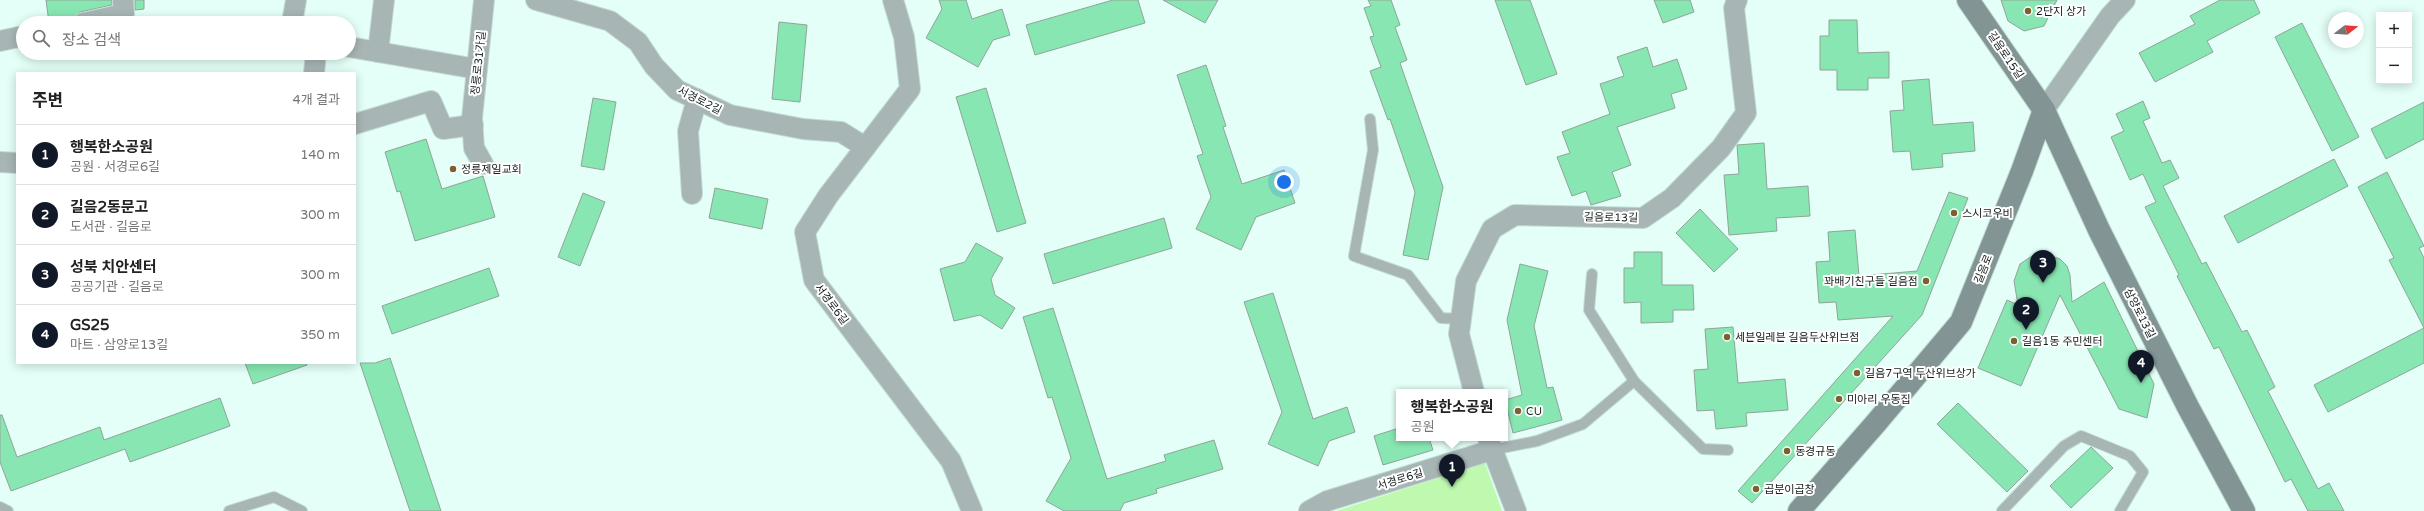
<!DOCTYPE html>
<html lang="ko">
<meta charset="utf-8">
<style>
:root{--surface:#fff;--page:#f6f6f6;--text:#222;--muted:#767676;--line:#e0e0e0;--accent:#111827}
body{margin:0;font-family:"Varela Round","Noto Sans KR",sans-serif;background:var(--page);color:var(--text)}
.controls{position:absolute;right:12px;top:12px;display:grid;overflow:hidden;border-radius:0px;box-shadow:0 2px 10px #0003}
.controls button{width:36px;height:36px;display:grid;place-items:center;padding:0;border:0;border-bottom:1px solid var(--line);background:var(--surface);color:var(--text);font:20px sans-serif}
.compass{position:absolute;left:2328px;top:12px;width:36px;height:36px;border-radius:50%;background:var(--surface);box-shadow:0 2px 10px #0003;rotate:73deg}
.you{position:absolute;left:1284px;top:182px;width:14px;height:14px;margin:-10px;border:3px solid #fff;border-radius:50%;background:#1a73e8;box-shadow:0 0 0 6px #1a73e833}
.badge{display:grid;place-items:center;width:26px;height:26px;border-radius:50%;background:var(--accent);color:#fff;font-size:13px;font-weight:700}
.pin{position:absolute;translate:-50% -33px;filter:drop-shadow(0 1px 2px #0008)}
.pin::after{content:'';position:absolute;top:21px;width:14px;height:12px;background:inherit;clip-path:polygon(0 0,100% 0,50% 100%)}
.popup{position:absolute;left:1396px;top:389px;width:112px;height:52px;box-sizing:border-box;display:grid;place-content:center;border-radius:0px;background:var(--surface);filter:drop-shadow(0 1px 3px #0005);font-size:13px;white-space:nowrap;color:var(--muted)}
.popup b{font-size:15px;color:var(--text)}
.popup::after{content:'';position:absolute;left:50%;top:100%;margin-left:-8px;border:8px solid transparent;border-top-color:var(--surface)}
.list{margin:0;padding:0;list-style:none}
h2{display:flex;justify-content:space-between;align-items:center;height:52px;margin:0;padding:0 16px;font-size:17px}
h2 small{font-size:13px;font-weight:400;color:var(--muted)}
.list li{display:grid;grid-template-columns:26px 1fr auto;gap:12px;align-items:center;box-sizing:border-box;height:60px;padding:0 16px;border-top:1px solid var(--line)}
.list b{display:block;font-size:15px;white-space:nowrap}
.list p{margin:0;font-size:13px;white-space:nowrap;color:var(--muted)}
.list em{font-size:13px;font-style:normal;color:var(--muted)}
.icon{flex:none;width:22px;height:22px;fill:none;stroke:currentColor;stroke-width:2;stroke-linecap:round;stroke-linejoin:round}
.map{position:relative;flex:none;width:2424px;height:511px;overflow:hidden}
.search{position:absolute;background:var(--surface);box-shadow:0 2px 10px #0003;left:16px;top:16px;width:340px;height:44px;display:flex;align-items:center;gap:10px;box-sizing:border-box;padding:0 14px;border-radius:22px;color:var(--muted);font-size:15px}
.panel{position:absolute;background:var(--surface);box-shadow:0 2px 10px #0003;left:16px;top:72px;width:340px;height:292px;border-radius:0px}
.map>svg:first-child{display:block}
</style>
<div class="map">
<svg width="2424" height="511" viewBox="0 0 2424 511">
<rect width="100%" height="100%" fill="#e3fff7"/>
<path fill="#bff9b0" d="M1485,463L1502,511H1336Z"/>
<g fill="#88e6b2" stroke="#8fa598">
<path d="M46,0H112V5L80,12L72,20L49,23Z"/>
<path d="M135,0H144V9L135,10Z"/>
<path d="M939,0H966L972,19L1002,9L1010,35L993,40L978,67L926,38L942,9Z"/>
<path d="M1113,0H1138L1145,23L1035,55L1026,25Z"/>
<path d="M1163,0H1218L1205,23Z"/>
<path d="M1368,0H1391L1400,25L1395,27L1407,60L1400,63L1443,187L1428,260L1403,255L1415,192L1390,119L1388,120L1370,71L1381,67L1370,37L1374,36L1364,8L1371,6Z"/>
<path d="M1495,0H1530L1557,74L1526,85Z"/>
<path d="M1654,0H1690L1694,12L1663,23Z"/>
<path d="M2001,0H2057L2044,26L2024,31L2008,21Z"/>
<path d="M2220,0H2254L2260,13L2207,41L2213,52L2155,82L2139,53L2195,24L2190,16Z"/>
<path d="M1829,20H1857L1858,53L1889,52V78H1868V90H1837V70H1820V36H1829Z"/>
<path d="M779,22L807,25L800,102L772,99Z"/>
<path d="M2302,23L2359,137L2332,151L2275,37Z"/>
<path d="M1647,47L1653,67L1677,59L1687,89L1671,94L1675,108L1617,127L1631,165L1612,172L1621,196L1591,205L1586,191L1572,196L1557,157L1570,153L1562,132L1610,114L1600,84L1624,76L1617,57Z"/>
<path d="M1206,65L1226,126L1223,127L1242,184L1284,170L1295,203L1256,217L1241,250L1196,229L1211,197L1197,156L1203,154L1177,75Z"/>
<path d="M1929,79L1933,125L1973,122L1975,151L1942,154L1943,167L1912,170L1910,151L1893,152L1890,111L1904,110L1902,81Z"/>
<path d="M986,88L1026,223L997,232L956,97Z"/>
<path d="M593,98L616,102L604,170L581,166Z"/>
<path d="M2143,101L2150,118L2143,121L2162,163L2170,160L2179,178L2163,186L2202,264L2206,262L2242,332L2247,330L2275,387L2268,391L2318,489L2329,483L2344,511H2308L2291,479L2285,482L2219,347L2214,349L2177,276L2179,275L2145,207L2156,202L2143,174L2130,180L2111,137L2124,131L2116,114Z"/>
<path d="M2424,102V139L2386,159L2371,129Z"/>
<path d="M426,139L442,189L483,176L495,217L415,241L400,191L397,192L385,152Z"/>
<path d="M1764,143L1767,189L1808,186L1810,216L1776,218L1777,231L1729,235L1724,175L1739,174L1737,145Z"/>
<path d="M2334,159L2348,186L2238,243L2224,216Z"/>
<path d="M2387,172L2424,246L2419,248L2424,258V363L2328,412L2314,385L2424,328L2389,260L2394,258L2358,187Z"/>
<path d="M715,188L768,199L762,229L709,218Z"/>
<path d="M1949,192L1968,198L1922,315L1752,503L1738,491L1893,316L1838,320L1836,302L1819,303L1816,262L1830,261L1828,232L1855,230L1859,276L1917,271Z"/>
<path d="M583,193L605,202L580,266L558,257Z"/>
<path d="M1700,209L1738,249L1714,272L1676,233Z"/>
<path d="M1164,218L1172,248L1053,284L1044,254Z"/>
<path d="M976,243L1003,258L991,279L995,295L1015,308L1002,329L980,315L954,321L940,269L965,262Z"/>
<path d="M1634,252H1662V285H1693L1694,310H1673V322L1641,323V302L1624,303V268H1634Z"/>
<path d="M2043,253L2060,259L2067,266L2070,275L2072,302L2104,282L2154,384L2147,418L2119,409L2060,295L2021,386L1978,368L2007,300L2018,305L2014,281L2020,264L2035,254Z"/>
<path d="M1520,264L1548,271L1534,326L1547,388L1553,387L1562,420L1513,433L1505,400L1522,395L1507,320Z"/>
<path d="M489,268L499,296L392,334L382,306Z"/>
<path d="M1273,293L1313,419L1347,407L1355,432L1329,441L1318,466L1268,444L1282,412L1244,302Z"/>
<path d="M1053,308L1107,479L1166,461L1164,455L1214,440L1223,469L1156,489L1157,493L1124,503L1120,511H1064L1046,501L1071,458L1052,397L1048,398L1023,317Z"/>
<path d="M1733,327L1738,383L1785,379L1788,410L1746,413L1747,426L1716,429L1714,410L1697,411L1694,370L1708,369L1705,329Z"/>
<path d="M390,358L441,511H410L360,363H375Z"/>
<path d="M245,363H307V365L253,384Z"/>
<path d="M220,398L230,426L130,462L125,449L11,491L0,462V415H2L17,457L100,427L104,440Z"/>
<path d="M1958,403L2028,471L2007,492L1937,424Z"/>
<path d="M1399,428V438H1429L1433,450L1383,465L1374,436Z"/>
<path d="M2091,447L2113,468L2071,508L2050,486Z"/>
</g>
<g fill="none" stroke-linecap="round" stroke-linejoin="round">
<defs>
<g id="lane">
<path d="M1370,119L1373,150L1354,256L1408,275L1441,318L1461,319"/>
<path d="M1592,274L1589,310L1634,381L1703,449L1728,450"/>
<path d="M1492,450L1537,441L1583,424L1634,381"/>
<path d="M0,507L8,511"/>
<path d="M229,511L274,497L302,511"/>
<path d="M2002,511L2064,446L2081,436L2130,456L2143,472L2120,511"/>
</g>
<g id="street">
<path d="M536,0L610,21L638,42L654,66L677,90L730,115L803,129L841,132L865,147"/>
<path d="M893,0L904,37L910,89L828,196L805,232L814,280L951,461L972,511"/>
<path d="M83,23L124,14L123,0"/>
<path d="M292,23L296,0"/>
<path d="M0,41L23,36"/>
<path d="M349,47L477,69"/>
<path d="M378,52L384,0"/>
<path d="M314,73L316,53"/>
<path d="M2044,110L2110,16L2125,0"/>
<path d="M355,124L431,101L443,129L473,125"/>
<path d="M0,162L17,163"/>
<path d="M483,164L474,148L472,118L484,0"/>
<path d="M692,194L688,131L697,99"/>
<path d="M1474,392L1459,334L1466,281L1492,229L1515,215L1643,218L1672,198L1721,148L1746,113L1734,8L1737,0"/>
<path d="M1488,438L1516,511"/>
<path d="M1309,511L1327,501L1492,450"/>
</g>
<g id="secondary">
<path d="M1968,0L2044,110L2099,230L2188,407L2244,511"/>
<path d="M1799,511L1876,423L1961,322L2022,171L2044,110"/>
</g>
</defs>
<use href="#lane" stroke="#c2dbd4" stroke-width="12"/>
<use href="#street" stroke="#c2dbd4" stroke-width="22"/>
<use href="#secondary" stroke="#c2dbd4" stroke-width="24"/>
<use href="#lane" stroke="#a8b5b5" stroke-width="10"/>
<use href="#street" stroke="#a8b5b5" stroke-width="20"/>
<use href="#secondary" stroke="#829494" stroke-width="22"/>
</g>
<g fill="#7a6132" stroke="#fff" stroke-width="1.5">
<circle cx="2028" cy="11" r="4"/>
<circle cx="453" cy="169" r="4"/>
<circle cx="1954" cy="213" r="4"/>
<circle cx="1926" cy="281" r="4"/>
<circle cx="1727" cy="337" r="4"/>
<circle cx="2014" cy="341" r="4"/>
<circle cx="1857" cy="373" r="4"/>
<circle cx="1839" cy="399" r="4"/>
<circle cx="1518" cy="411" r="4"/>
<circle cx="1787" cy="451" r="4"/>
<circle cx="1756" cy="489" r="4"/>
</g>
<g text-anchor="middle" stroke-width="4" stroke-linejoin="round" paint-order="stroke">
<g font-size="11" fill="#141e1c" stroke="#fff" text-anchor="start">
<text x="2036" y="15">2단지 상가</text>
<text x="461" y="173">정릉제일교회</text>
<text x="1962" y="217">스시코우비</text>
<text x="1918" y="285" text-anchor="end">꽈배기친구들 길음점</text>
<text x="1735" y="341">세븐일레븐 길음두산위브점</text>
<text x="2022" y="345">길음1동 주민센터</text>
<text x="1865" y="377">길음7구역 두산위브상가</text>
<text x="1847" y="403">미아리 우동집</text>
<text x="1526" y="415">CU</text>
<text x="1795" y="455">동경규동</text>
<text x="1764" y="493">곱분이곱창</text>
</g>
<g font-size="11" fill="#141e1c" stroke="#fff">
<text transform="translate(2006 55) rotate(56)" y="4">길음로15길</text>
<text transform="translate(478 63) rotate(-84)" y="4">정릉로31가길</text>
<text transform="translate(700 100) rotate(27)" y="4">서경로2길</text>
<text transform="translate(1611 217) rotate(1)" y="4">길음로13길</text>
<text transform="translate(1983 269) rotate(-68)" y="4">길음로</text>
<text transform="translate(832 304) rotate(53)" y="4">서경로6길</text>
<text transform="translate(2140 313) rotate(63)" y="4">삼양로13길</text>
<text transform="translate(1400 479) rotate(-17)" y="4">서경로6길</text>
</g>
</g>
</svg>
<div class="controls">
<button>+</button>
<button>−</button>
</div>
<svg class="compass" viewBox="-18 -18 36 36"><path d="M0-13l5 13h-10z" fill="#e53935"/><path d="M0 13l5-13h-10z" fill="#767676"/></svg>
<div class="you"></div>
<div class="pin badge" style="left:1452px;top:487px">1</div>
<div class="popup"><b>행복한소공원</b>공원</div>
<div class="pin badge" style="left:2026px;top:330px">2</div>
<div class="pin badge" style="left:2043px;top:283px">3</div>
<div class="pin badge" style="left:2141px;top:383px">4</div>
<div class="search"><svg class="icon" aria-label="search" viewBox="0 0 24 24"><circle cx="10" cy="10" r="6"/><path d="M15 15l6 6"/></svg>장소 검색</div>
<section class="panel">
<h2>주변<small>4개 결과</small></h2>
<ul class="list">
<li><span class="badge">1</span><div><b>행복한소공원</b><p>공원 · 서경로6길</p></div><em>140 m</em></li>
<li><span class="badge">2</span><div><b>길음2동문고</b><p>도서관 · 길음로</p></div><em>300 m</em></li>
<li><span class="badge">3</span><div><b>성북 치안센터</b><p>공공기관 · 길음로</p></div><em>300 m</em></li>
<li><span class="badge">4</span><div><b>GS25</b><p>마트 · 삼양로13길</p></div><em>350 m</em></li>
</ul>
</section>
</div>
